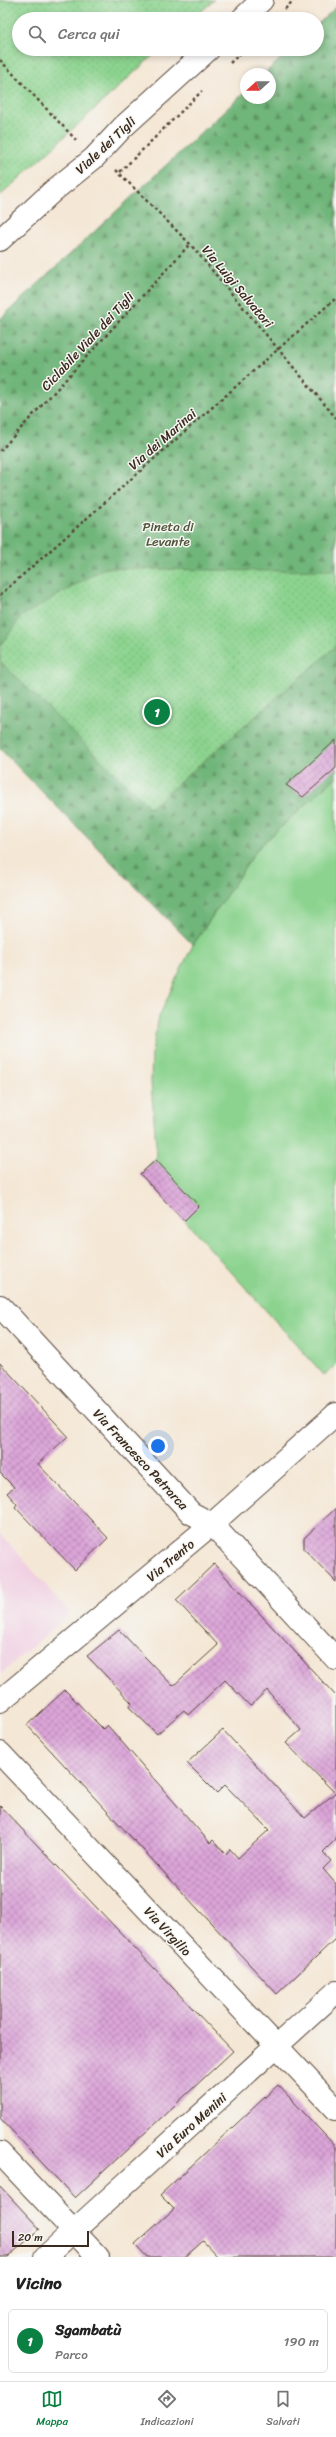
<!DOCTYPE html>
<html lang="it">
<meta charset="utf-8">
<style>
:root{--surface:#fff;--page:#f2f2f2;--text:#222;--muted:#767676;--line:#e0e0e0;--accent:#0b8043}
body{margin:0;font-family:Sriracha,sans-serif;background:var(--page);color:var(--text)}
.compass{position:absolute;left:240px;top:68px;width:36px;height:36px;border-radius:50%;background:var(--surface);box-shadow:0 2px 6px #0003;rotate:249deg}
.scale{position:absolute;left:12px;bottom:10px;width:77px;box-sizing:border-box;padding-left:4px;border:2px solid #3b2a1e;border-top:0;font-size:11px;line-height:14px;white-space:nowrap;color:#3b2a1e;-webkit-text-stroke:3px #f6f6f2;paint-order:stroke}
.you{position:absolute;left:158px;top:1446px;width:14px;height:14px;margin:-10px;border:3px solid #fff;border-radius:50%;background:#1a73e8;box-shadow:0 0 0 6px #1a73e833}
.badge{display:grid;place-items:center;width:26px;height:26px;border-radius:50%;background:var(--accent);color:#fff;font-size:13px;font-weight:700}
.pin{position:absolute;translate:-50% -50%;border:2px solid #fff;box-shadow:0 1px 4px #0006}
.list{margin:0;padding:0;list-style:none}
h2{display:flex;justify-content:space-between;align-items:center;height:52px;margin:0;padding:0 16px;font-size:17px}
h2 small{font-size:13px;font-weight:400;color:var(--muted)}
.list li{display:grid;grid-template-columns:26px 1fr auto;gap:12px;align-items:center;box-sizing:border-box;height:64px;margin:0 8px 8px;padding:0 8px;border:1px solid var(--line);border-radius:6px}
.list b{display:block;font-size:15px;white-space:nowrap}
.list p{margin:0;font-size:13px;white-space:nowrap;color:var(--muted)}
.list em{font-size:13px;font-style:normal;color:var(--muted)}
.icon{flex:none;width:22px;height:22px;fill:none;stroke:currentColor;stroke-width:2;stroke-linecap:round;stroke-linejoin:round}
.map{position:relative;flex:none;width:336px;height:2257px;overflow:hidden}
.search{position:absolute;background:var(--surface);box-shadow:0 2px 6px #0003;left:12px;right:12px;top:12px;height:44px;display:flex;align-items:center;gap:10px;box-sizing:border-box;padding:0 14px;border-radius:22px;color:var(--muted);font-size:15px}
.sheet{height:124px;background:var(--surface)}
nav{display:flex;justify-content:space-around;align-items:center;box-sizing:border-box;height:56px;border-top:1px solid var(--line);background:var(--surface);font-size:11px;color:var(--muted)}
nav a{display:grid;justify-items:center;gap:2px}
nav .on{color:var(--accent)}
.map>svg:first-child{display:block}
</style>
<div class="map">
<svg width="336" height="2257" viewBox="0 0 336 2257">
<defs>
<pattern id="forest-firs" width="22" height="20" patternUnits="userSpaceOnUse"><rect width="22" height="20" fill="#70b579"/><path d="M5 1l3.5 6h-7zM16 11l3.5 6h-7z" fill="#5d9363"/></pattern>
<pattern id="park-dots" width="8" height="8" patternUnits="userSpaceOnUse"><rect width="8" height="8" fill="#8bd38e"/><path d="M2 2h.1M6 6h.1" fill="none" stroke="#79b57a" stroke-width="1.8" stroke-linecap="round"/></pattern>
<pattern id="building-cross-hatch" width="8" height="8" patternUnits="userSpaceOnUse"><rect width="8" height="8" fill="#dca5d9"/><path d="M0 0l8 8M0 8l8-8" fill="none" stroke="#b487af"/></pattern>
</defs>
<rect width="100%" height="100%" fill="#f6f6f2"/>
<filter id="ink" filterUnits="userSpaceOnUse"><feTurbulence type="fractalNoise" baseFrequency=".025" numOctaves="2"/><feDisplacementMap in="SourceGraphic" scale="8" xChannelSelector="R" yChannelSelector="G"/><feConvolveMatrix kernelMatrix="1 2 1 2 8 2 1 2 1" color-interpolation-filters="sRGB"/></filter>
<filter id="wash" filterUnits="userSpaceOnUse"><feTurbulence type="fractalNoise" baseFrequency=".012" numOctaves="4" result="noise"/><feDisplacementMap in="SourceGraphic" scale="16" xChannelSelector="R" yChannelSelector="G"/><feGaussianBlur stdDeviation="0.9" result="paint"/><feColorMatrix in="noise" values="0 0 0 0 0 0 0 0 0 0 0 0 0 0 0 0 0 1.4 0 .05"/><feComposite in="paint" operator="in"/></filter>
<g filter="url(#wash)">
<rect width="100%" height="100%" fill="#f4e7d5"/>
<path fill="#f1d0e3" d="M0,1533L70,1613L0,1675Z"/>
<path fill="#8bd38e" stroke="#637e56" d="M336,777V1365L324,1375L142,1173L157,1157L151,1083L152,1051L159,1017L176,979L193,945L258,848Z"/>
<path fill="url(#forest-firs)" stroke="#56704c" d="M336,7V777L258,848L193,945L0,749V319L246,91V98H270V74H264L291,49H317V25Z"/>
<g fill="url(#park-dots)" stroke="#637e56">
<path d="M0,0H214L193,19H19V49H160L0,196Z"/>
<path d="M105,568L261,571L336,570V646L150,808L0,661V646L22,616Z"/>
</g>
<g id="blocks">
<g fill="url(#building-cross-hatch)">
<path d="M336,740V768L303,797L286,785Z"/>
<path d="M156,1160L199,1206L184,1221L140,1174Z"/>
<path d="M0,1363L68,1436L38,1464L108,1538L75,1570L15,1507L17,1504L7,1493L14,1487L0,1473Z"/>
<path d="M336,1508V1582L304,1549V1538Z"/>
<path d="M214,1564L336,1696V1839L323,1852L331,1861L323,1869L336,1884V1938L277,1994L27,1725L65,1690L103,1729L107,1725L210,1843L213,1840L226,1854L230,1849L238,1858L269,1830L225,1785L217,1793L187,1763L223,1730L305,1818L335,1793L286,1743L301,1730L267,1690L250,1706L225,1680L188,1715L184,1710L157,1734L129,1707L132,1703L87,1656L119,1630L173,1686L218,1645L176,1600Z"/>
<path d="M0,1806L233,2051L75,2198L0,2118Z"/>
<path d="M278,2085L336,2147V2257H218L203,2241L185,2257H147L135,2244L174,2209L160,2195Z"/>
<path d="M0,2186L40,2229L8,2257H0Z"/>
</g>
</g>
</g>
<g filter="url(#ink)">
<use href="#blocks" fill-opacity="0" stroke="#574639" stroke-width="1"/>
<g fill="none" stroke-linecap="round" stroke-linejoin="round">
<defs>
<g id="minor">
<path d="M242,19L262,0"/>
<path d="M0,240L53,191L94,158L123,127L209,49"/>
<path d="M0,1306L191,1513L212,1524L336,1659"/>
<path d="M0,1701L212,1524L336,1414"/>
<path d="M0,1753L336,2109"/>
<path d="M0,2153L98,2257"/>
<path d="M45,2257L336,1992"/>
</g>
</defs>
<use href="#minor" stroke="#574639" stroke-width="24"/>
<g stroke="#574639" stroke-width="2.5" stroke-dasharray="3 3" stroke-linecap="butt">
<path d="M285,9L294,0"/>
<path d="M0,60L77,141"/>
<path d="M230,63L245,49"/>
<path d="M116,170L190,244L336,418"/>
<path d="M120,172L202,91"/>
<path d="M0,451L190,244"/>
<path d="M0,595L336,298"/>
</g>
<use href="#minor" stroke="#fff" stroke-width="22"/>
</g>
</g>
<g text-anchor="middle" stroke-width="3" stroke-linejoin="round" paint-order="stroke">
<g font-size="13" fill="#3b2a1e" stroke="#f6f6f2">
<text transform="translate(105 145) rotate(-43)" y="5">Viale dei Tigli</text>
<text transform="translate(238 286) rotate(50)" y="5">Via Luigi Salvatori</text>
<text transform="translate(87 341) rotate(-47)" y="5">Ciclabile Viale dei Tigli</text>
<text transform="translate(162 439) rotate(-41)" y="5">Via dei Marinai</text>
<text transform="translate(141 1459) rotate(47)" y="5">Via Francesco Petrarca</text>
<text transform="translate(170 1560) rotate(-40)" y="5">Via Trento</text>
<text transform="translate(168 1931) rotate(47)" y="5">Via Virgilio</text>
<text transform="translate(191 2125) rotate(-42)" y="5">Via Euro Menini</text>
</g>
<g font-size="13" fill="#4f543a" stroke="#f6f6f2">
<text x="168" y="531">Pineta di<tspan x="168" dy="15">Levante</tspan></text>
</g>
</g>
</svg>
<svg class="compass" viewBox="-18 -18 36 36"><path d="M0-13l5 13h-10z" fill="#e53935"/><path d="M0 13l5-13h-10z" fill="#767676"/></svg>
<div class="scale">20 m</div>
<div class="you"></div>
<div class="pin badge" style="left:157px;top:712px">1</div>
<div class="search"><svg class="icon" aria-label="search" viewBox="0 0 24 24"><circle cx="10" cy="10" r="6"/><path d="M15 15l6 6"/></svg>Cerca qui</div>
</div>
<section class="sheet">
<h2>Vicino<small></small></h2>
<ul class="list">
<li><span class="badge">1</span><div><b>Sgambatù</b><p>Parco</p></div><em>190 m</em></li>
</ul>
</section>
<nav>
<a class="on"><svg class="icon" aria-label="map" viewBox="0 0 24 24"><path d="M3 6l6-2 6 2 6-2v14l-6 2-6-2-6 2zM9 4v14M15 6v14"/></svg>Mappa</a>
<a><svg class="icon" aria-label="directions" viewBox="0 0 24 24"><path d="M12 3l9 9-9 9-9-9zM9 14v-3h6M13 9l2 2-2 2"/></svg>Indicazioni</a>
<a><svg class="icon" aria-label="saved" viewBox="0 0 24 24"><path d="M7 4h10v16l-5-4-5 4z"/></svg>Salvati</a>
</nav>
